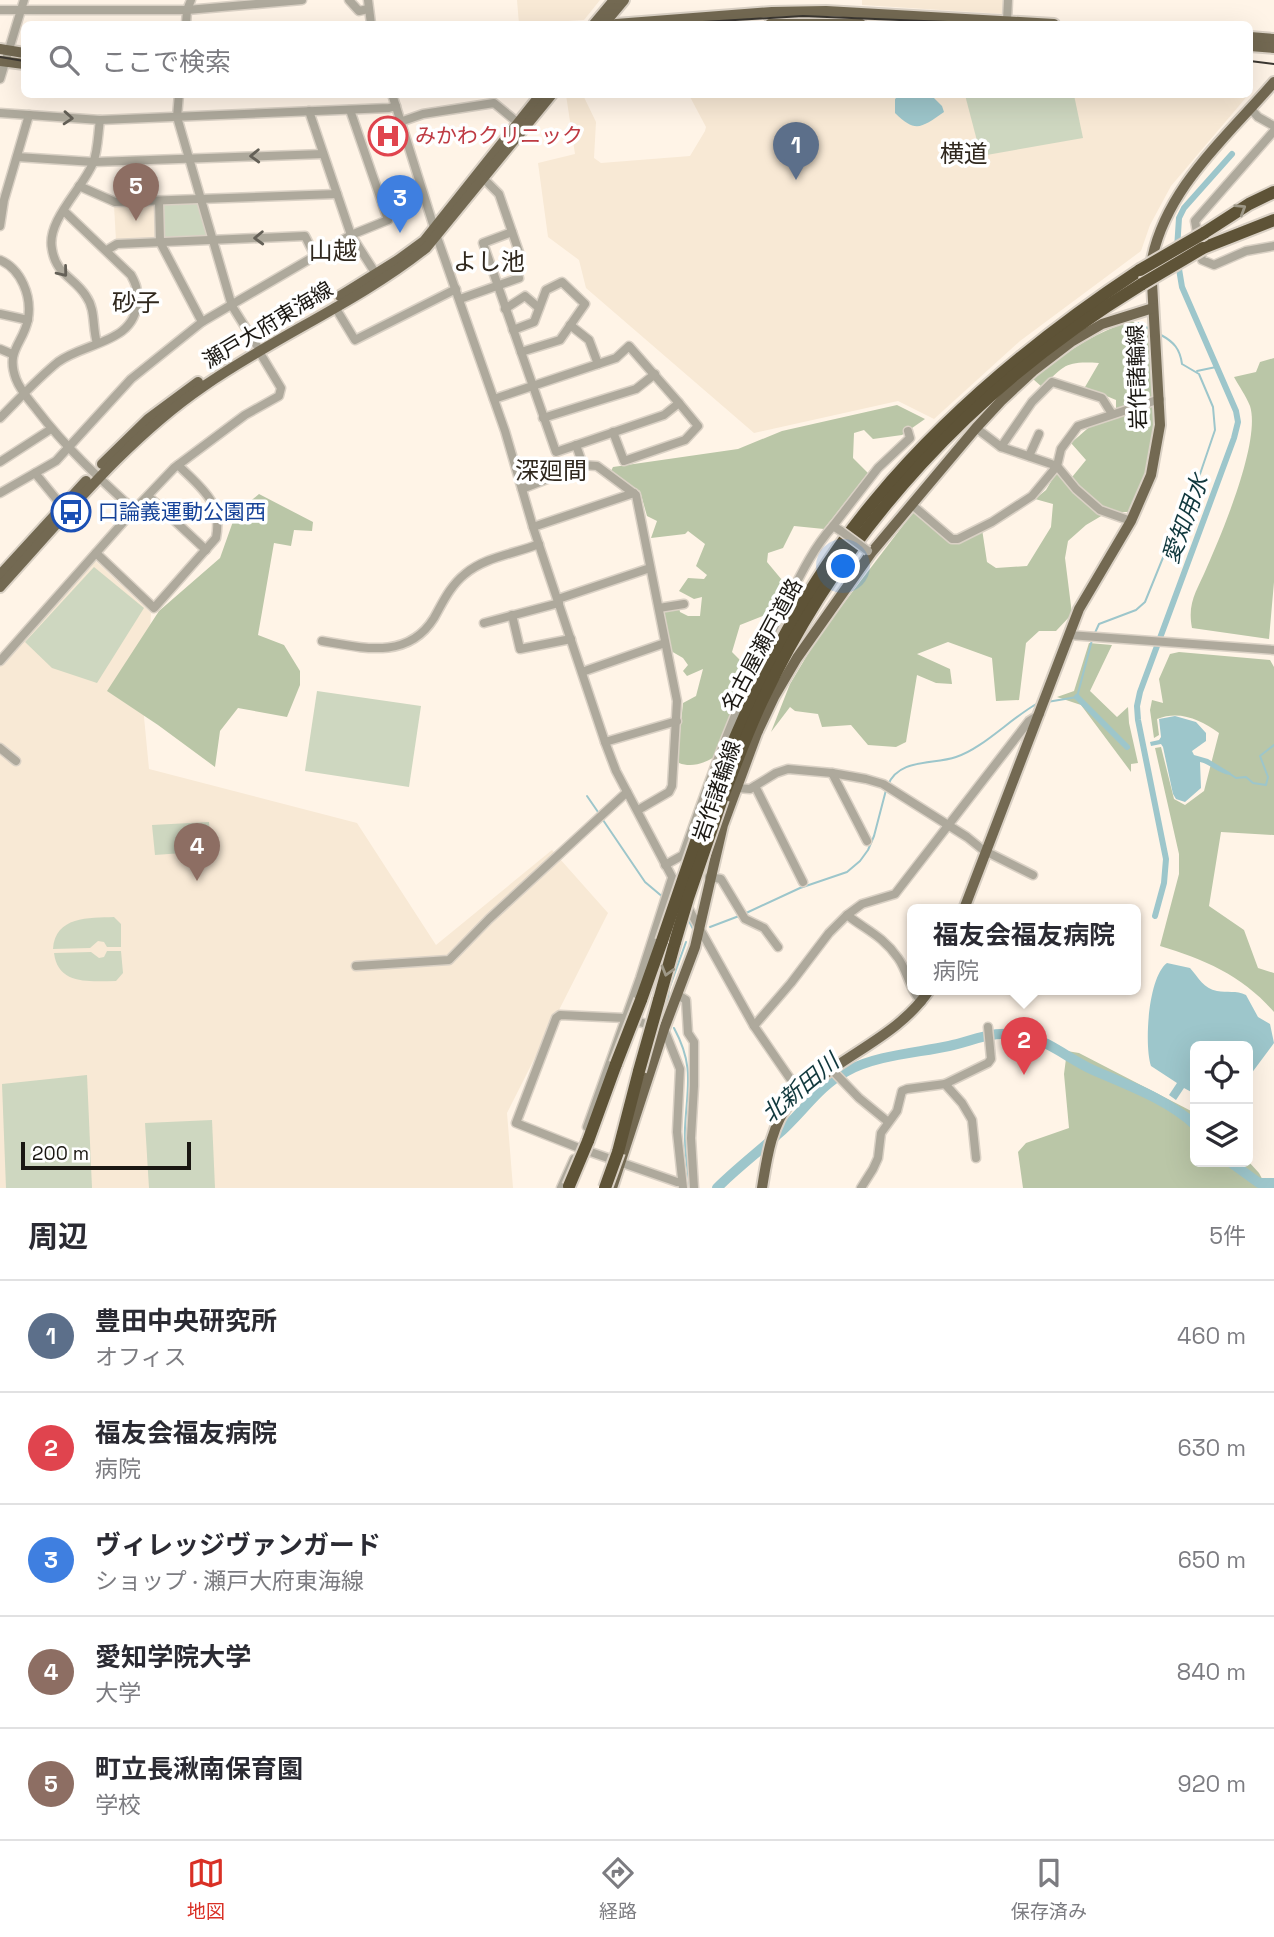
<!DOCTYPE html>
<html lang="ja">
<meta charset="utf-8">
<style>
:root{--surface:#fff;--page:#f7f7f7;--text:#2b2b33;--muted:#7c7c81;--line:#e1e1e2;--accent:#d93025}
body{margin:0;font-family:"Space Grotesk","Noto Sans JP",sans-serif;background:var(--page);color:var(--text)}
.controls{position:absolute;right:21px;bottom:21px;display:grid;overflow:hidden;border-radius:10px;box-shadow:0 7px 28px #0002}
.controls button{width:63px;height:63px;display:grid;place-items:center;padding:0;border:0;border-bottom:2px solid var(--line);background:var(--surface);color:var(--text);font:35px sans-serif}
.scale{position:absolute;left:21px;bottom:18px;width:170px;box-sizing:border-box;padding-left:7px;border:4px solid #1a1712;border-top:0;font-size:19px;line-height:24px;white-space:nowrap;color:#1a1712;-webkit-text-stroke:5px #fff;paint-order:stroke}
.you{position:absolute;left:844px;top:567px;width:24px;height:24px;margin:-18px;border:5px solid #fff;border-radius:50%;background:#1a73e8;box-shadow:0 0 0 10px #1a73e833}
.badge{display:grid;place-items:center;width:46px;height:46px;border-radius:50%;background:var(--accent);color:#fff;font-size:23px;font-weight:700}
.pin{position:absolute;translate:-50% -58px;filter:drop-shadow(0 2px 4px #0008)}
.pin::after{content:'';position:absolute;top:37px;width:24px;height:21px;background:inherit;clip-path:polygon(0 0,100% 0,50% 100%)}
.popup{position:absolute;left:907px;top:904px;width:234px;height:91px;box-sizing:border-box;display:grid;place-content:center;border-radius:10px;background:var(--surface);filter:drop-shadow(0 2px 5px #0005);font-size:23px;white-space:nowrap;color:var(--muted)}
.popup b{font-size:26px;color:var(--text)}
.popup::after{content:'';position:absolute;left:50%;top:100%;margin-left:-14px;border:14px solid transparent;border-top-color:var(--surface)}
.list{margin:0;padding:0;list-style:none}
h2{display:flex;justify-content:space-between;align-items:center;height:91px;margin:0;padding:0 28px;font-size:30px}
h2 small{font-size:23px;font-weight:400;color:var(--muted)}
.list li{display:grid;grid-template-columns:46px 1fr auto;gap:21px;align-items:center;box-sizing:border-box;height:112px;padding:0 28px;border-top:2px solid var(--line)}
.list b{display:block;font-size:26px;white-space:nowrap}
.list p{margin:0;font-size:23px;white-space:nowrap;color:var(--muted)}
.list em{font-size:23px;font-style:normal;color:var(--muted)}
.icon{flex:none;width:38px;height:38px;fill:none;stroke:currentColor;stroke-width:2;stroke-linecap:round;stroke-linejoin:round}
.map{position:relative;flex:none;width:1274px;height:1188px;overflow:hidden}
.search{position:absolute;background:var(--surface);box-shadow:0 7px 28px #0002;left:21px;right:21px;top:21px;height:77px;display:flex;align-items:center;gap:18px;box-sizing:border-box;padding:0 24px;border-radius:10px;color:var(--muted);font-size:26px}
.sheet{height:651px;background:var(--surface)}
nav{display:flex;justify-content:space-around;align-items:center;box-sizing:border-box;height:98px;border-top:2px solid var(--line);background:var(--surface);font-size:19px;color:var(--muted)}
nav a{display:grid;justify-items:center;gap:4px}
nav .on{color:var(--accent)}
.map>svg:first-child{display:block}
</style>
<div class="map">
<svg width="1274" height="1188" viewBox="0 0 1274 1188">
<rect width="100%" height="100%" fill="#fff4e7"/>
<g fill="#f8e9d5">
<path d="M517,0H600L584,20L519,24Z"/>
<path d="M862,0H1005L1004,14L862,5Z"/>
<path d="M1249,94L1171,186L1150,225L1141,251L1020,341L934,419L898,401L754,433L586,288L579,260L548,237L538,163L575,154L566,95H583L596,122L594,158L601,163L690,156L705,131L706,127L689,95Z"/>
<path d="M154,204L156,205L157,237L155,239L116,241L114,205Z"/>
<path d="M96,561L151,613L144,717L149,769L357,823L436,945L552,850L608,913L507,1113L513,1188H0V666Z"/>
</g>
<g fill="#ced7c0">
<path d="M965,95H1074L1083,138L981,156Z"/>
<path d="M195,202L197,203L207,236L165,239L162,237L161,205Z"/>
<path d="M94,567L144,608L97,683L52,668L25,642Z"/>
<path d="M317,691L421,706L409,787L305,771Z"/>
<path d="M209,822L211,851L155,855L152,825Z"/>
<path d="M114,917L121,924V947H107L104,942L98,941L90,948L53,949C55,916 89,918 114,917Z"/>
<path d="M107,951H121L123,973L116,981C91,981 58,986 54,953L91,952L99,958L104,957Z"/>
<path d="M87,1075L92,1188H6L2,1084Z"/>
<path d="M212,1120L215,1188H149L145,1123Z"/>
</g>
<g fill="#bac6a7">
<path d="M1131,321L1147,326L1157,425L1150,470L1133,512H1108L1086,525L1068,541L1065,558L1072,614L1056,631H1039L1026,643L1019,700L996,701L992,658L948,642L917,654L950,669L952,684L936,683L917,675L906,742L896,747L868,745L851,725L822,727L818,714L795,711L790,707L771,732L790,684L818,637L914,511L951,544L982,529L987,562L996,568L1027,566L1051,527L1053,504L1035,499L1046,490L1056,473L1068,482L1086,460L1071,443L1095,422L1116,415V400L1085,387L1099,363C1065,361 1065,365 1042,387L1033,379C1065,353 1091,334 1131,321Z"/>
<path d="M1274,358V582L1269,639L1192,628C1187,602 1197,591 1207,567C1222,533 1261,441 1250,406C1246,396 1239,386 1234,377L1256,372L1260,362Z"/>
<path d="M897,405L925,419L902,435L873,439L864,430L854,433L853,458L868,473L824,529L794,526L783,548L768,553L767,562L787,586L775,611L740,625L732,652L743,663L745,684L717,755C706,763 692,768 679,763L678,753L683,703L696,696L703,669L687,676L683,671L688,665L683,658L671,651L664,611L678,603L680,612L688,616H700L702,597L694,599L679,591L688,578L704,579L707,575L696,566L705,544L688,531L685,534L651,538L657,521L647,516L640,491L610,473L613,467L738,449L782,431Z"/>
<path d="M259,494L313,522L312,531L294,530L291,546L274,543L258,635L284,645L300,671V685L287,717L238,708L220,731L215,767L158,725L107,691L159,611L220,558L236,513Z"/>
<path d="M1089,643L1112,645L1090,691L1117,717L1128,707L1129,723L1138,763L1131,764V772L1081,705L1057,697L1074,691Z"/>
<path d="M1179,652L1270,660L1274,667V835L1221,832L1209,906L1244,930L1258,968L1274,973V1012C1243,976 1204,959 1160,946L1179,874V854L1155,748L1161,747L1174,799L1185,805L1204,791L1219,733C1201,720 1180,710 1157,719L1159,735L1154,738L1150,710L1152,700L1163,703L1159,679L1170,654Z"/>
<path d="M1067,1051L1079,1053L1195,1113V1162L1248,1161L1259,1173L1267,1188H1023L1018,1152L1026,1143L1069,1128L1064,1074Z"/>
</g>
<g fill="#9dc6cb">
<path d="M901,94L931,95L942,106L944,112C922,127 916,134 895,113V99Z"/>
<path d="M1175,716L1196,722L1206,733V741L1192,751L1194,755L1208,759L1231,773L1230,775C1219,774 1210,764 1200,762L1201,788L1185,802L1176,799L1173,794L1163,747L1161,744L1151,746L1150,742L1159,740L1161,737L1159,719Z"/>
<path d="M1167,963L1190,968C1198,977 1204,989 1217,991C1227,993 1236,990 1246,995L1258,1017L1270,1024L1274,1043L1248,1078V1046H1195V1094L1184,1088L1176,1100L1169,1095L1177,1083L1151,1066C1144,1045 1148,977 1167,963Z"/>
</g>
<g fill="none" stroke-linecap="round" stroke-linejoin="round">
<g stroke="#9dc6cb" stroke-width="2">
<path d="M1138,323L1150,329"/>
<path d="M1197,371L1216,367"/>
<path d="M1094,635L1099,624L1136,610L1145,602L1188,496L1199,477L1215,430L1213,407L1199,374L1182,364C1180,349 1174,342 1161,335"/>
<path d="M1047,702L1077,697L1092,640"/>
<path d="M1230,774L1236,778L1246,777L1253,783L1266,785L1268,777L1260,756L1274,745"/>
<path d="M888,785C899,758 933,765 956,757C982,749 1011,718 1038,703"/>
<path d="M587,796L598,812"/>
<path d="M603,820L645,882L664,898"/>
<path d="M744,914L800,888L847,872L860,861L868,850L874,836L886,790"/>
<path d="M688,919L693,929"/>
<path d="M710,927L739,916"/>
<path d="M667,1007L669,989L686,942"/>
<path d="M674,1028C695,1067 687,1087 685,1128C684,1148 687,1168 690,1188"/>
</g>
<g stroke="#9dc6cb" stroke-width="6">
<path d="M1177,249L1179,218L1184,208L1232,154"/>
<path d="M1077,697L1127,747"/>
<path d="M1155,916L1164,883L1166,859L1138,720L1137,706L1140,692L1234,438L1238,422L1236,411L1182,287L1178,263"/>
</g>
<g stroke="#9dc6cb" stroke-width="10">
<path d="M1230,1162L1259,1183H1274"/>
<path d="M717,1188C736,1169 757,1153 777,1135C801,1115 818,1086 847,1071C877,1055 916,1053 949,1046C979,1039 995,1029 1027,1036C1050,1042 1071,1060 1093,1070C1127,1085 1167,1099 1195,1125"/>
</g>
<defs>
<g id="minor">
<path d="M349,0L359,11L368,9"/>
<path d="M368,0L371,24"/>
<path d="M0,10H187L302,0"/>
<path d="M1007,21L1008,0"/>
<path d="M186,24L187,10L191,0"/>
<path d="M0,79L24,0"/>
<path d="M179,94L177,117L232,306L257,346"/>
<path d="M392,94L437,237L505,431L533,527L605,742L616,771L680,892"/>
<path d="M1251,109L1258,117L1274,126"/>
<path d="M309,111L351,235L376,274"/>
<path d="M0,113L100,120L389,108L396,106"/>
<path d="M400,122L423,114L494,103L517,122"/>
<path d="M1274,131L1195,221L1202,260L1214,265L1246,251L1274,246"/>
<path d="M17,157L94,162L323,154"/>
<path d="M79,186L115,202L337,194"/>
<path d="M159,201L160,242L202,322"/>
<path d="M0,226L4,200L29,115"/>
<path d="M107,250L117,244L305,236L315,256"/>
<path d="M0,260C21,269 32,296 28,319C24,343 5,350 16,379C20,390 29,400 37,410C66,448 99,478 134,510"/>
<path d="M460,299L519,278L515,262L519,252L499,194L484,179"/>
<path d="M335,307L355,340L456,289"/>
<path d="M505,309L525,296L539,308"/>
<path d="M0,314L28,320"/>
<path d="M570,325L589,340L598,364"/>
<path d="M513,330L534,322L546,290L562,282L585,304L560,340L521,352"/>
<path d="M97,343C92,327 96,310 86,296C74,277 56,275 52,249C46,221 83,188 93,163C98,151 98,133 100,120"/>
<path d="M0,349L12,354"/>
<path d="M494,399L616,358L629,346L679,403L664,415L556,452L483,243L512,232"/>
<path d="M0,418C19,399 37,379 58,362C85,342 137,343 137,300C138,290 136,284 131,275L64,211"/>
<path d="M543,418L636,389L655,374"/>
<path d="M976,428L1001,447L1057,466L1076,489L1100,510L1131,521"/>
<path d="M613,432L624,461L685,440L698,426L679,403"/>
<path d="M576,445L583,465"/>
<path d="M1001,447L1032,402L1052,382L1102,398L1112,414"/>
<path d="M1029,456L1039,434"/>
<path d="M0,462L51,429"/>
<path d="M35,473L62,506"/>
<path d="M522,489L583,465L597,466L636,495L677,701L672,786L669,792L638,810"/>
<path d="M0,493L56,461L131,379L202,322L351,235L388,220L350,110"/>
<path d="M148,496L206,550"/>
<path d="M911,504L952,539H958L992,522L1032,496L1057,466L1061,449L1078,426L1160,399"/>
<path d="M833,526L878,468L910,438L908,431"/>
<path d="M533,527L634,493"/>
<path d="M96,553L154,608L216,538C223,502 201,488 178,465"/>
<path d="M558,599L650,568"/>
<path d="M659,608L684,604"/>
<path d="M512,615L520,649L571,639"/>
<path d="M484,623L559,603"/>
<path d="M1069,635L1274,650"/>
<path d="M322,641C363,648 408,660 434,618C443,602 450,586 465,574C485,557 514,554 539,544"/>
<path d="M0,661L134,510L174,468L245,415L279,396L281,388L260,353"/>
<path d="M582,672L665,643"/>
<path d="M605,742L677,721"/>
<path d="M0,748L16,761"/>
<path d="M832,773L867,841"/>
<path d="M755,786L803,882"/>
<path d="M737,788L750,789L776,773L788,769L832,773L866,779L883,784L967,837L983,850L1033,875"/>
<path d="M665,865L683,855C711,775 741,693 779,617C796,585 809,553 833,526L841,531"/>
<path d="M709,877L721,879L745,919L764,928L778,947"/>
<path d="M686,904L754,1026L800,1093"/>
<path d="M847,915C866,930 883,936 898,958C908,972 909,989 922,1002"/>
<path d="M356,966L449,960L489,919L627,792"/>
<path d="M678,995L686,1000L688,1033L694,1042V1086L691,1138L694,1188"/>
<path d="M754,1026L791,983L829,933L847,915L862,904L895,894L1029,721L1040,714"/>
<path d="M831,1069L859,1098L887,1121"/>
<path d="M945,1084L962,1103L972,1120L976,1158"/>
<path d="M587,1127L640,978L672,878"/>
<path d="M682,1182H677L579,1148L516,1123L556,1018L560,1015L625,1018L664,1029L680,1069L677,1132L683,1188"/>
<path d="M561,1188L574,1159"/>
<path d="M861,1188L873,1169L878,1158L881,1133L897,1111L902,1091L907,1089L945,1084L988,1063L991,1059L988,1027"/>
</g>
<g id="major">
<path d="M594,24L614,0"/>
<path d="M604,24L624,0"/>
<path d="M616,24L772,12L826,11L1054,24"/>
<path d="M770,24H861"/>
<path d="M1250,37L1274,39"/>
<path d="M1250,46L1274,48"/>
<path d="M0,49L24,53"/>
<path d="M0,61L24,64"/>
<path d="M340,296L398,260L424,241L541,94"/>
<path d="M102,464L148,419L198,382"/>
<path d="M0,575L86,481"/>
<path d="M0,587C65,516 125,440 204,386C276,336 358,302 426,248L552,94"/>
<path d="M964,909L1079,609L1131,521L1151,475L1160,425L1151,265C1163,190 1227,137 1274,82"/>
<path d="M612,1188L664,1029L695,947L723,825L757,733L774,697L797,658L871,553L976,428L1001,401L1033,371L1071,342L1102,324L1153,308"/>
<path d="M762,1188C767,1157 771,1126 791,1101C799,1092 811,1084 821,1077C859,1048 903,1030 930,989"/>
</g>
<g id="highway">
<path d="M1204,233L1249,204L1274,192"/>
<path d="M1203,248L1274,220"/>
<path d="M712,795C752,690 804,585 876,499C952,408 1043,334 1140,270"/>
<path d="M722,799C735,766 747,733 762,701C845,525 976,385 1142,284"/>
<path d="M641,1000L662,941"/>
<path d="M659,1000L675,942"/>
<path d="M588,1141L616,1064"/>
<path d="M618,1152L639,1071"/>
</g>
</defs>
<use href="#minor" stroke="#dad1c5" stroke-width="11"/>
<use href="#major" stroke="#dad1c5" stroke-width="14"/>
<use href="#highway" stroke="#dad1c5" stroke-width="16"/>
<use href="#minor" stroke="#aea99c" stroke-width="8"/>
<use href="#major" stroke="#736952" stroke-width="10"/>
<use href="#highway" stroke="#5e5337" stroke-width="12"/>
<g stroke="#3b3731" stroke-width="2">
<path d="M670,24L803,16L996,24"/>
<path d="M0,57L24,61"/>
<path d="M1250,61L1274,64"/>
</g>
<defs>
<path id="minor-bridge" d="M841,531L868,551"/>
<g id="highway-bridge">
<path d="M1140,270L1204,233"/>
<path d="M1142,284L1203,248"/>
<path d="M662,941L712,795"/>
<path d="M675,942L688,898L722,799"/>
<path d="M616,1064L641,1000"/>
<path d="M639,1071L659,1000"/>
<path d="M569,1186L588,1141"/>
<path d="M605,1188L618,1152"/>
</g>
</defs>
<use href="#minor-bridge" stroke="#dad1c5" stroke-width="11" stroke-linecap="butt"/>
<use href="#highway-bridge" stroke="#dad1c5" stroke-width="16" stroke-linecap="butt"/>
<use href="#minor-bridge" stroke="#aea99c" stroke-width="8"/>
<use href="#highway-bridge" stroke="#5e5337" stroke-width="12"/>
</g>
<defs><path id="oneway-chevron" d="M-2-3.5L2.5 0L-2 3.5" fill="none" stroke-width="1.6" stroke-linecap="round" stroke-linejoin="round" transform="scale(1.75)"/></defs>
<g stroke="#646057">
<use href="#oneway-chevron" transform="translate(68 118) rotate(4)"/>
<use href="#oneway-chevron" transform="translate(255 156) rotate(178)"/>
<use href="#oneway-chevron" transform="translate(259 238) rotate(178)"/>
<use href="#oneway-chevron" transform="translate(63 272) rotate(51)"/>
</g>
<g stroke="#9e9887">
<use href="#oneway-chevron" transform="translate(1241 209) rotate(-32)"/>
<use href="#oneway-chevron" transform="translate(667 971) rotate(106)"/>
</g>
<defs>
<symbol id="hospital-ring" viewBox="-11 -11 22 22"><circle r="9.5" fill="#fff" stroke="#e0444e" stroke-width="1.5"/><path d="M-5-5h3v3.5h4V-5h3V5h-3V1.5h-4V5h-3Z" fill="#e0444e"/></symbol>
<symbol id="bus-ring" viewBox="-11 -11 22 22"><circle r="9.5" fill="#fff" stroke="#1a4fb4" stroke-width="1.5"/><path d="M-5-6H5V4H4V6H2V4H-2V6H-4V4H-5ZM-3.5-4V0h7V-4ZM-3.5 1.2v1.5H-2V1.2ZM2 1.2v1.5H3.5V1.2Z" fill="#1a4fb4"/></symbol>
</defs>
<g fill-rule="evenodd">
<use href="#hospital-ring" x="366" y="114" width="44" height="44"/>
<use href="#bus-ring" x="49" y="490" width="44" height="44"/>
</g>
<g text-anchor="middle" stroke-width="7" stroke-linejoin="round" paint-order="stroke">
<g font-size="21" fill="#be3a42" stroke="#fff" text-anchor="start">
<text x="415" y="143">みかわクリニック</text>
</g>
<g font-size="21" fill="#1a1712" stroke="#fff">
<text transform="translate(268 325) rotate(-31)" y="7">瀬戸大府東海線</text>
<text transform="translate(1137 377) rotate(-92)" y="7">岩作諸輪線</text>
<text transform="translate(762 645) rotate(-62)" y="7">名古屋瀬戸道路</text>
<text transform="translate(717 791) rotate(-71)" y="7">岩作諸輪線</text>
</g>
<g font-size="21" fill="#164399" stroke="#fff" text-anchor="start">
<text x="98" y="519">口論義運動公園西</text>
</g>
<g font-size="23" font-style="italic" fill="#10383d" stroke="#fff">
<text transform="translate(1185 519) rotate(-70)" y="8">愛知用水</text>
<text transform="translate(800 1088) rotate(-40)" y="8">北新田川</text>
</g>
<g font-size="24" fill="#30281e" stroke="#fff">
<text x="964" y="162">横道</text>
<text x="333" y="259">山越</text>
<text x="489" y="270">よし池</text>
<text x="136" y="311">砂子</text>
<text x="551" y="479">深廻間</text>
</g>
</g>
</svg>
<div class="controls">
<button><svg class="icon" aria-label="locate" viewBox="0 0 24 24"><circle cx="12" cy="12" r="6"/><path d="M12 2v4M12 18v4M2 12h4M18 12h4"/></svg></button>
<button><svg class="icon" aria-label="layers" viewBox="0 0 24 24"><path d="M12 4l9 5-9 5-9-5zM3 14l9 5 9-5"/></svg></button>
</div>
<div class="scale">200 m</div>
<div class="you"></div>
<div class="pin badge" style="left:796px;top:180px;background:#5c6f8a">1</div>
<div class="pin badge" style="left:1024px;top:1075px;background:#e0444e">2</div>
<div class="popup"><b>福友会福友病院</b>病院</div>
<div class="pin badge" style="left:400px;top:233px;background:#3f7fe0">3</div>
<div class="pin badge" style="left:197px;top:881px;background:#8d6e63">4</div>
<div class="pin badge" style="left:136px;top:221px;background:#8d6e63">5</div>
<div class="search"><svg class="icon" aria-label="search" viewBox="0 0 24 24"><circle cx="10" cy="10" r="6"/><path d="M15 15l6 6"/></svg>ここで検索</div>
</div>
<section class="sheet">
<h2>周辺<small>5件</small></h2>
<ul class="list">
<li><span class="badge" style="background:#5c6f8a">1</span><div><b>豊田中央研究所</b><p>オフィス</p></div><em>460 m</em></li>
<li><span class="badge" style="background:#e0444e">2</span><div><b>福友会福友病院</b><p>病院</p></div><em>630 m</em></li>
<li><span class="badge" style="background:#3f7fe0">3</span><div><b>ヴィレッジヴァンガード</b><p>ショップ · 瀬戸大府東海線</p></div><em>650 m</em></li>
<li><span class="badge" style="background:#8d6e63">4</span><div><b>愛知学院大学</b><p>大学</p></div><em>840 m</em></li>
<li><span class="badge" style="background:#8d6e63">5</span><div><b>町立長湫南保育園</b><p>学校</p></div><em>920 m</em></li>
</ul>
</section>
<nav>
<a class="on"><svg class="icon" aria-label="map" viewBox="0 0 24 24"><path d="M3 6l6-2 6 2 6-2v14l-6 2-6-2-6 2zM9 4v14M15 6v14"/></svg>地図</a>
<a><svg class="icon" aria-label="directions" viewBox="0 0 24 24"><path d="M12 3l9 9-9 9-9-9zM9 14v-3h6M13 9l2 2-2 2"/></svg>経路</a>
<a><svg class="icon" aria-label="saved" viewBox="0 0 24 24"><path d="M7 4h10v16l-5-4-5 4z"/></svg>保存済み</a>
</nav>
